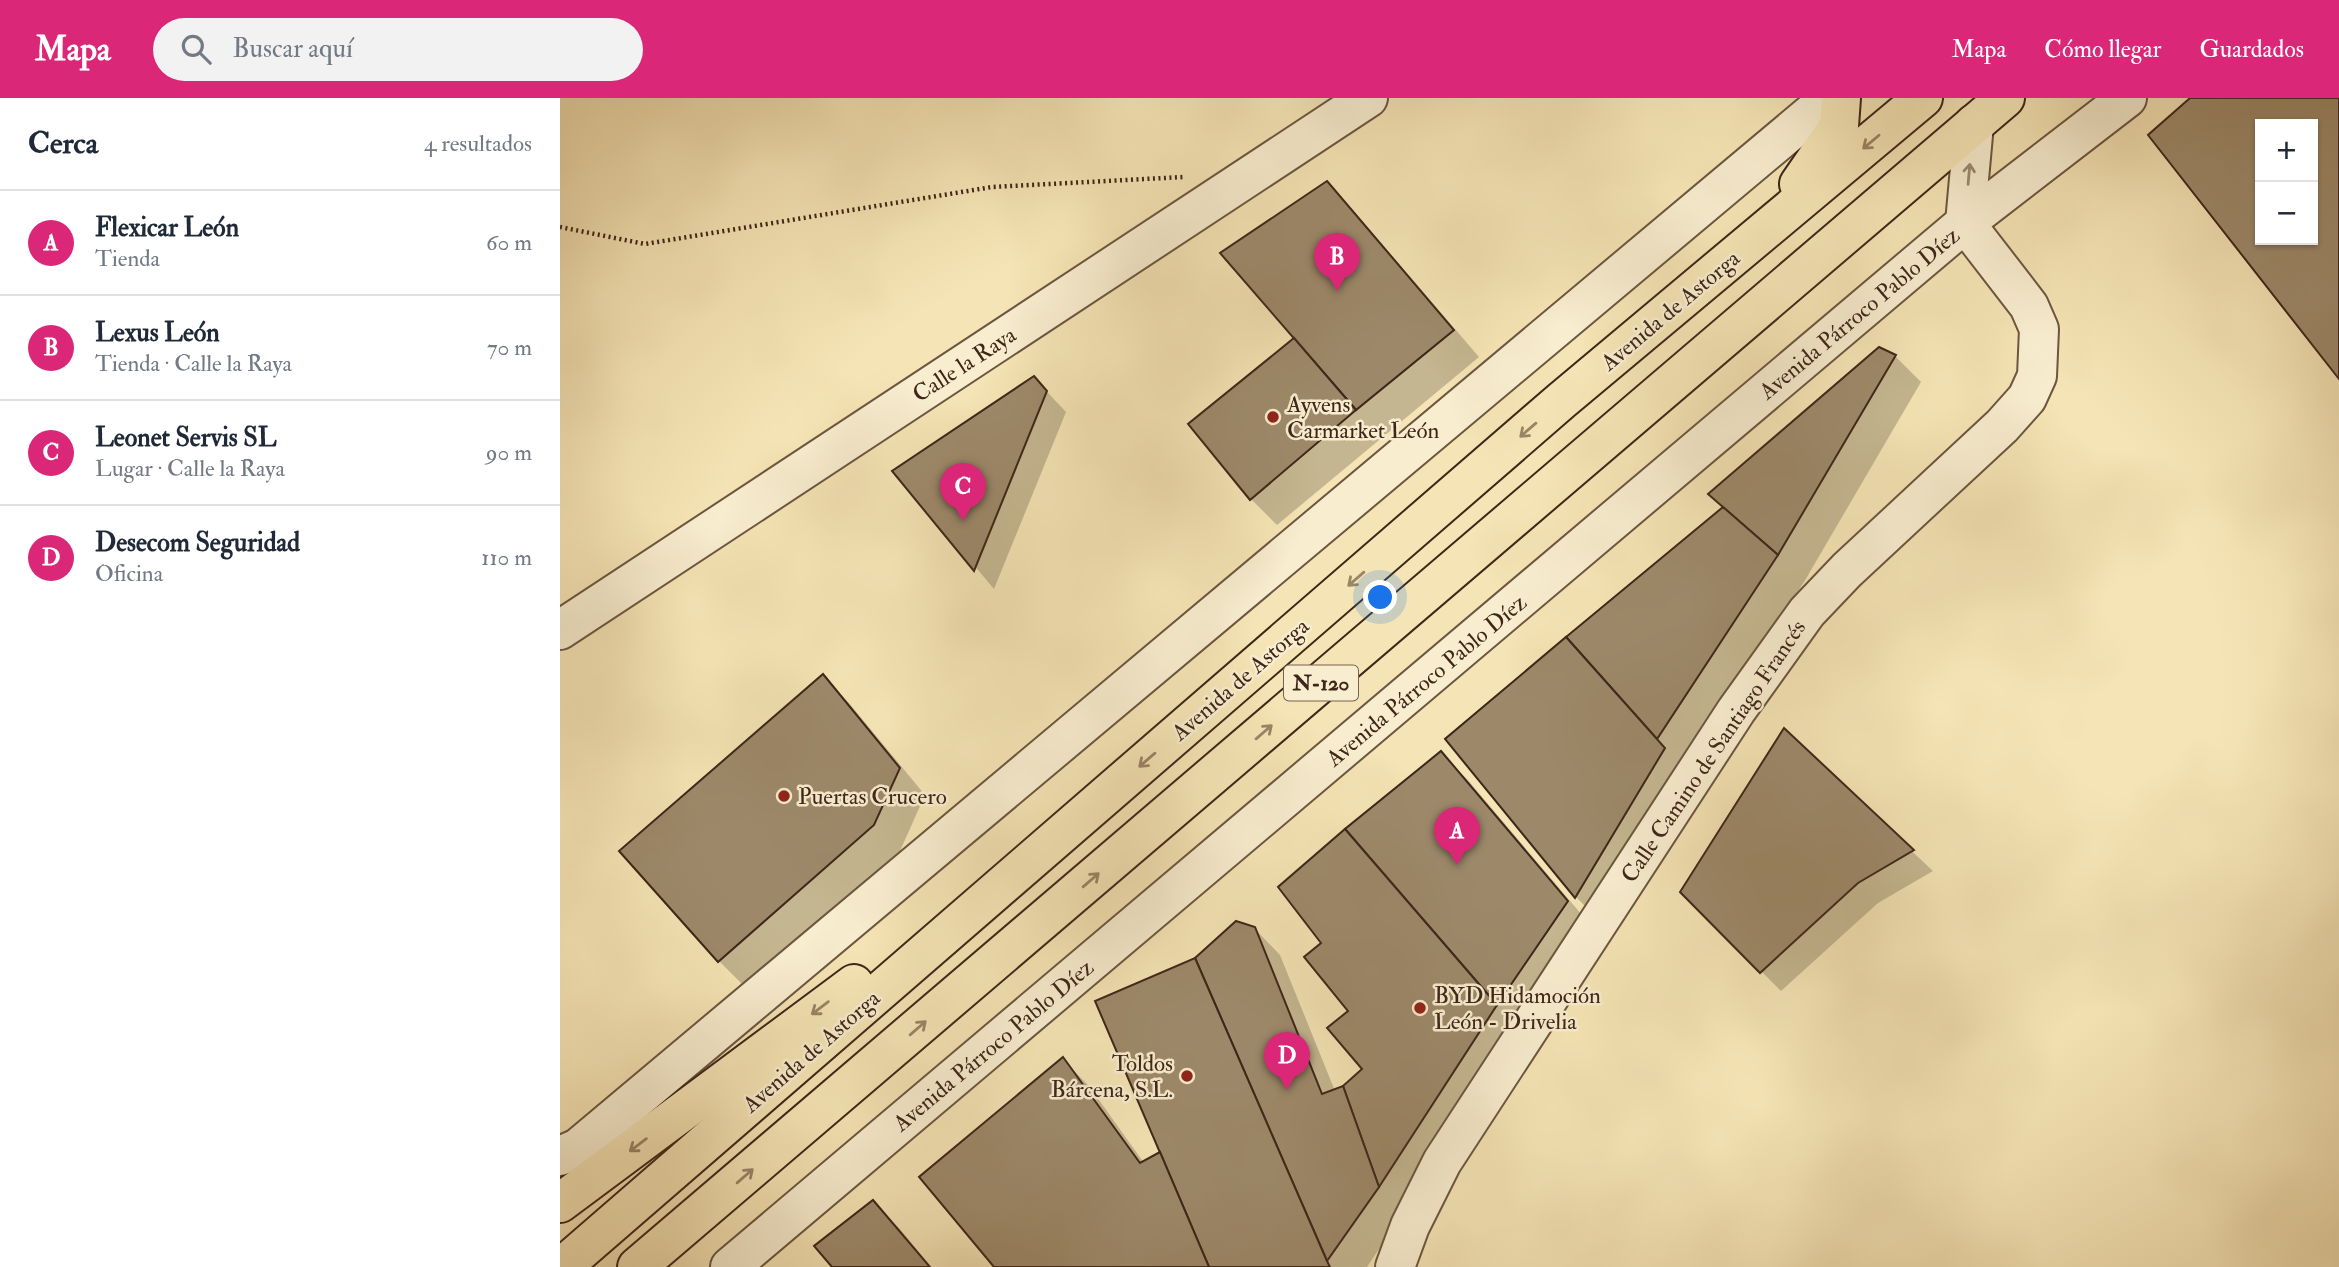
<!DOCTYPE html>
<html lang="es">
<meta charset="utf-8">
<style>
:root{--surface:#fff;--page:#f2f2f3;--text:#1f2937;--muted:#747a83;--line:#e0e1e3;--accent:#db2777}
body{margin:0;font-family:"IM FELL Double Pica",serif;background:var(--page);color:var(--text)}
.controls{position:absolute;right:21px;top:21px;display:grid;overflow:hidden;border-radius:0px;box-shadow:0 2px 5px #0004}
.controls button{width:63px;height:63px;display:grid;place-items:center;padding:0;border:0;border-bottom:2px solid var(--line);background:var(--surface);color:var(--text);font:35px sans-serif}
.you{position:absolute;left:821px;top:500px;width:24px;height:24px;margin:-18px;border:5px solid #fff;border-radius:50%;background:#1a73e8;box-shadow:0 0 0 10px #1a73e833}
.badge{display:grid;place-items:center;width:46px;height:46px;border-radius:50%;background:var(--accent);color:#fff;font-size:23px;font-weight:700}
.pin{position:absolute;translate:-50% -58px;filter:drop-shadow(0 2px 4px #0008)}
.pin::after{content:'';position:absolute;top:37px;width:24px;height:21px;background:inherit;clip-path:polygon(0 0,100% 0,50% 100%)}
.list{margin:0;padding:0;list-style:none}
h2{display:flex;justify-content:space-between;align-items:center;height:91px;margin:0;padding:0 28px;font-size:30px}
h2 small{font-size:23px;font-weight:400;color:var(--muted)}
.list li{display:grid;grid-template-columns:46px 1fr auto;gap:21px;align-items:center;box-sizing:border-box;height:105px;padding:0 28px;border-top:2px solid var(--line)}
.list b{display:block;font-size:26px;white-space:nowrap}
.list p{margin:0;font-size:23px;white-space:nowrap;color:var(--muted)}
.list em{font-size:23px;font-style:normal;color:var(--muted)}
.icon{flex:none;width:38px;height:38px;fill:none;stroke:currentColor;stroke-width:2;stroke-linecap:round;stroke-linejoin:round}
.map{position:relative;flex:none;width:1779px;height:1169px;overflow:hidden}
header{display:flex;align-items:center;gap:42px;box-sizing:border-box;height:98px;padding:0 35px;background:var(--accent);color:#fff}
header strong{font-size:33px}
nav{display:flex;gap:38px;margin-inline-start:auto;font-size:24px}
.search{width:490px;height:63px;background:var(--page);display:flex;align-items:center;gap:18px;box-sizing:border-box;padding:0 24px;border-radius:38px;color:var(--muted);font-size:26px}
main{display:flex}
aside{flex:1;background:var(--surface)}
.map>svg:first-child{display:block}
</style>
<header>
<strong>Mapa</strong>
<div class="search"><svg class="icon" aria-label="search" viewBox="0 0 24 24"><circle cx="10" cy="10" r="6"/><path d="M15 15l6 6"/></svg>Buscar aquí</div>
<nav><a>Mapa</a><a>Cómo llegar</a><a>Guardados</a></nav>
</header>
<main>
<aside>
<h2>Cerca<small>4 resultados</small></h2>
<ul class="list">
<li><span class="badge">A</span><div><b>Flexicar León</b><p>Tienda</p></div><em>60 m</em></li>
<li><span class="badge">B</span><div><b>Lexus León</b><p>Tienda · Calle la Raya</p></div><em>70 m</em></li>
<li><span class="badge">C</span><div><b>Leonet Servis SL</b><p>Lugar · Calle la Raya</p></div><em>90 m</em></li>
<li><span class="badge">D</span><div><b>Desecom Seguridad</b><p>Oficina</p></div><em>110 m</em></li>
</ul>
</aside>
<div class="map">
<svg width="1779" height="1169" viewBox="0 0 1779 1169">
<rect width="100%" height="100%" fill="#f5e4b5"/>
<filter id="stains"><feTurbulence type="fractalNoise" baseFrequency=".00286" numOctaves="4"/><feColorMatrix values="0 0 0 0 .2 0 0 0 0 .09 0 0 0 0 .02 0 0 0 .5 -.17"/></filter>
<radialGradient id="worn" r=".72"><stop offset=".6" stop-color="#630" stop-opacity="0"/><stop offset="1" stop-color="#630" stop-opacity=".3"/></radialGradient>
<g fill="#0003" fill-rule="evenodd">
<path d="M1633,0H1779V278L1590,37ZM1700,26H1753V142H1700Z"/>
<path d="M767,86L793,112L919,259L717,427L691,401L736,240Z"/>
<path d="M1335,258L1361,284L1244,484L1123,668L1042,825L1016,799L888,642L1164,410Z"/>
<path d="M474,280L506,314L434,491L335,373Z"/>
<path d="M263,579L289,605L365,697L340,753L185,889L159,863Z"/>
<path d="M1224,633L1373,773L1318,805L1221,893L1122,794Z"/>
<path d="M880,655L907,681L1033,830L807,1169H436L503,962L529,988L584,1065L602,1054L636,862L694,830L720,857L775,993L804,971L790,914L763,845Z"/>
<path d="M312,1104L339,1130L371,1169H274Z"/>
</g>
<g fill="#9d896a" stroke="#3e2619" stroke-width="2" fill-rule="evenodd">
<path d="M1630,0H1779V281L1588,37ZM1700,26H1753V142H1700Z"/>
<path d="M767,83L894,232L796,312L660,155Z"/>
<path d="M734,240L796,312L690,402L628,326Z"/>
<path d="M1319,249L1336,257L1218,457L1148,396Z"/>
<path d="M474,278L487,293L414,473L332,373Z"/>
<path d="M1163,409L1218,457L1097,641L1006,539Z"/>
<path d="M1006,539L1105,650L1015,800L885,641Z"/>
<path d="M263,576L340,670L314,727L158,864L59,753Z"/>
<path d="M1224,630L1354,752L1298,785L1200,875L1120,794Z"/>
<path d="M881,653L1008,803L937,907L785,731Z"/>
<path d="M785,731L937,907L819,1089L783,988L802,971L767,930L788,913L744,859L761,845L718,789Z"/>
<path d="M676,823L695,829L762,996L783,988L819,1089L767,1163L635,860Z"/>
<path d="M635,860L767,1163L770,1169H649L535,903Z"/>
<path d="M503,959L580,1065L600,1054L649,1169H434L359,1079Z"/>
<path d="M313,1102L370,1169H272L254,1148Z"/>
</g>
<g fill="none" stroke-linecap="round" stroke-linejoin="round">
<defs>
<g id="minor">
<path d="M0,532L808,0"/>
<path d="M0,1058L18,1050L1270,0"/>
<path d="M170,1169L1405,125L1567,0"/>
<path d="M835,1169L850,1128L882,1064L1176,613L1247,514L1287,472L1442,328L1467,300L1477,278L1479,231L1469,208L1405,125L1414,26"/>
</g>
<g id="highway">
<path d="M1239,86L1279,28L1281,0"/>
<path d="M0,1105L294,886"/>
<path d="M2,1169L1001,303L1363,0"/>
<path d="M77,1169L1445,0"/>
</g>
</defs>
<use href="#minor" stroke="#6c5640" stroke-width="42"/>
<use href="#highway" stroke="#3e2619" stroke-width="42"/>
<path stroke="#3e2619" stroke-width="4.5" stroke-dasharray="2 3.5" stroke-linecap="butt" d="M0,129L85,146L432,89L623,79"/>
<use href="#minor" stroke="#f8edcf" stroke-width="38"/>
<use href="#highway" stroke="#f5e4b5" stroke-width="38"/>
</g>
<defs><path id="oneway-shaft" d="M-6 0H5M1.5-3L5.5 0L1.5 3" fill="none" stroke-width="1.6" stroke-linecap="round" stroke-linejoin="round" transform="scale(1.75)"/></defs>
<g stroke="#9a8567">
<use href="#oneway-shaft" transform="translate(1311 44) rotate(140)"/>
<use href="#oneway-shaft" transform="translate(968 332) rotate(139)"/>
<use href="#oneway-shaft" transform="translate(796 481) rotate(139)"/>
<use href="#oneway-shaft" transform="translate(704 634) rotate(-41)"/>
<use href="#oneway-shaft" transform="translate(587 662) rotate(139)"/>
<use href="#oneway-shaft" transform="translate(531 782) rotate(-41)"/>
<use href="#oneway-shaft" transform="translate(260 910) rotate(143)"/>
<use href="#oneway-shaft" transform="translate(358 930) rotate(-41)"/>
<use href="#oneway-shaft" transform="translate(78 1047) rotate(143)"/>
<use href="#oneway-shaft" transform="translate(185 1078) rotate(-41)"/>
</g>
<use stroke="#9b8a74" href="#oneway-shaft" transform="translate(1409 76) rotate(-85)"/>
<g fill="#8f2418" stroke="#f8edcf" stroke-width="2.5">
<circle cx="713" cy="319" r="7"/>
<circle cx="224" cy="698" r="7"/>
<circle cx="860" cy="910" r="7"/>
<circle cx="627" cy="978" r="7"/>
</g>
<g text-anchor="middle" stroke-width="5" stroke-linejoin="round" paint-order="stroke">
<rect fill="#f8edcf" stroke="#766250" stroke-width="2" x="724" y="567.5" width="74" height="35" rx="5"/>
<g font-size="21" font-weight="bold" fill="#3e2619">
<text x="761" y="592">N-120</text>
</g>
<g font-size="23" fill="#3e2619" stroke="#f8edcf">
<text transform="translate(1110 212) rotate(-40)" y="8">Avenida de Astorga</text>
<text transform="translate(1299 215) rotate(-40)" y="8">Avenida Párroco Pablo Díez</text>
<text transform="translate(404 266) rotate(-33)" y="8">Calle la Raya</text>
<text transform="translate(680 581) rotate(-41)" y="8">Avenida de Astorga</text>
<text transform="translate(866 582) rotate(-40)" y="8">Avenida Párroco Pablo Díez</text>
<text transform="translate(1153 653) rotate(-56)" y="8">Calle Camino de Santiago Francés</text>
<text transform="translate(433 947) rotate(-40)" y="8">Avenida Párroco Pablo Díez</text>
<text transform="translate(251 953) rotate(-41)" y="8">Avenida de Astorga</text>
</g>
<g font-size="23" fill="#3e2619" stroke="#f8edcf" text-anchor="start">
<text x="727" y="314">Ayvens<tspan x="727" dy="26">Carmarket León</tspan></text>
<text x="238" y="706">Puertas Crucero</text>
<text x="874" y="905">BYD Hidamoción<tspan x="874" dy="26">León - Drivelia</tspan></text>
<text x="613" y="973" text-anchor="end">Toldos<tspan x="613" dy="26">Bárcena, S.L.</tspan></text>
</g>
</g>
<rect width="100%" height="100%" filter="url(#stains)"/>
<rect width="100%" height="100%" fill="url(#worn)"/>
</svg>
<div class="controls">
<button>+</button>
<button>−</button>
</div>
<div class="you"></div>
<div class="pin badge" style="left:897px;top:767px">A</div>
<div class="pin badge" style="left:777px;top:193px">B</div>
<div class="pin badge" style="left:403px;top:423px">C</div>
<div class="pin badge" style="left:727px;top:992px">D</div>
</div>
</main>
